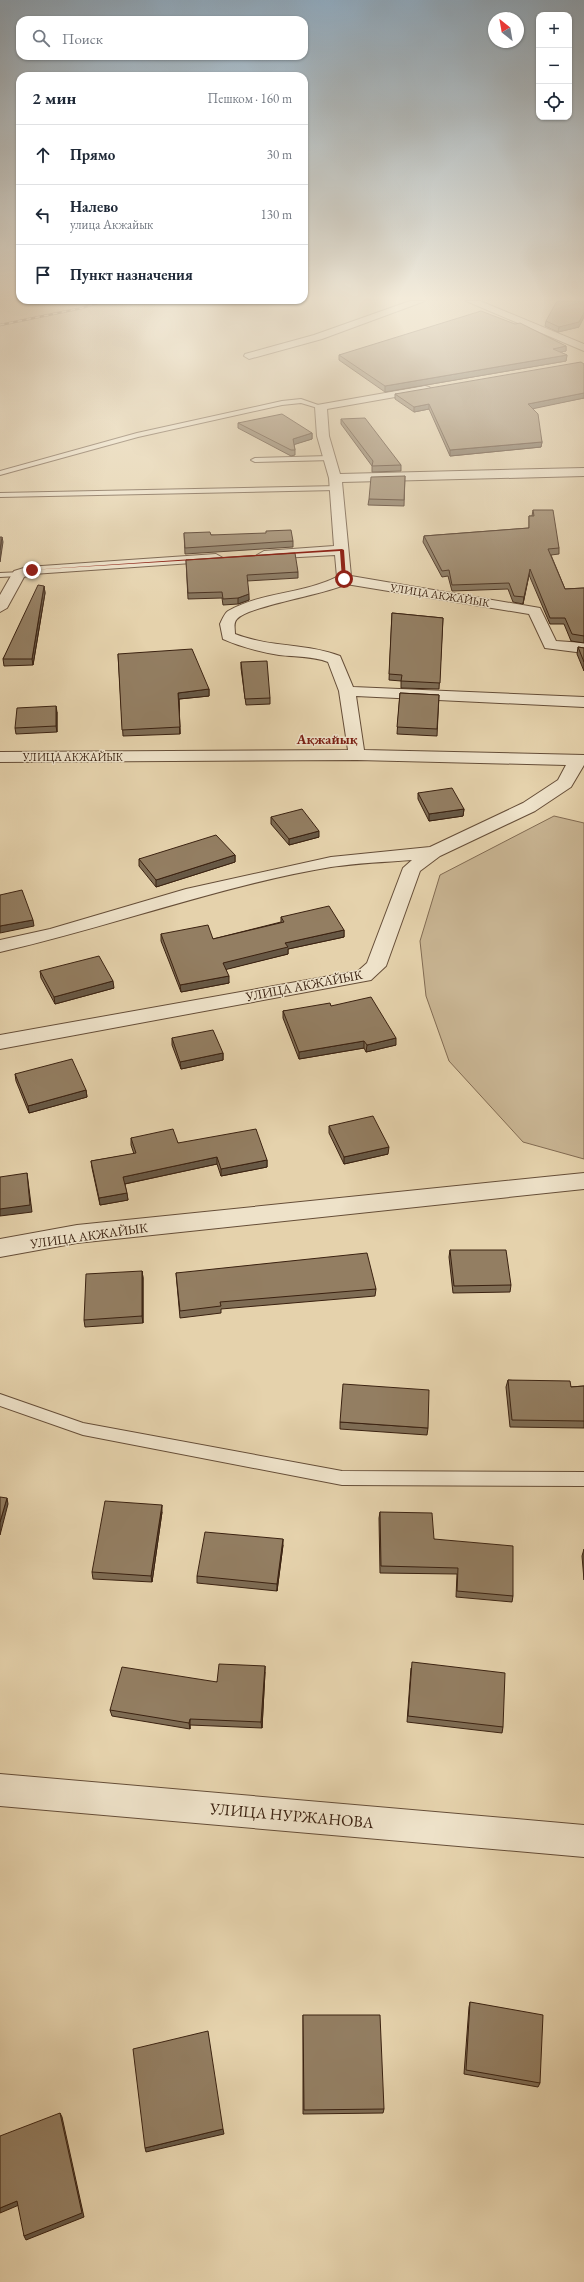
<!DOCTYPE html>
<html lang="ru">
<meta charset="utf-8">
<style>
:root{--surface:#fff;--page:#f2f2f3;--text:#1f2937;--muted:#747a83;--line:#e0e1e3}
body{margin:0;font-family:"EB Garamond",serif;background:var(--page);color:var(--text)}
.controls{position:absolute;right:12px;top:12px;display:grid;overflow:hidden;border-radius:8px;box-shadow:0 1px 3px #0004}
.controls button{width:36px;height:36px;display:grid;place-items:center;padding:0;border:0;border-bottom:1px solid var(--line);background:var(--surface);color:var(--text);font:20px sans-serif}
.compass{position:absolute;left:488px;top:12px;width:36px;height:36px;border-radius:50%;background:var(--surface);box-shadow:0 1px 3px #0004;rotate:329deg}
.stop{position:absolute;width:12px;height:12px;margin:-9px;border:3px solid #8f2418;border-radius:50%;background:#fff}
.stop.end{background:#8f2418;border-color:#fff;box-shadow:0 1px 4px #0008}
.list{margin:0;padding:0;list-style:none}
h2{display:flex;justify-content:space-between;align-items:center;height:52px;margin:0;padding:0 16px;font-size:17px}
h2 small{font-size:13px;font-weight:400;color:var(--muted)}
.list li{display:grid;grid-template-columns:26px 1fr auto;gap:12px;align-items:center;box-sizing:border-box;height:60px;padding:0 16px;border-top:1px solid var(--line)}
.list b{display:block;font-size:15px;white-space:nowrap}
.list p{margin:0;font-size:13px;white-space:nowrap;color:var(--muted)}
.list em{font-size:13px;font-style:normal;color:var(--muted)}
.icon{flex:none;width:22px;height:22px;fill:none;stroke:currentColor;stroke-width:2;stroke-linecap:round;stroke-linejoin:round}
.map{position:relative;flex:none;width:584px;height:2282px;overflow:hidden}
.search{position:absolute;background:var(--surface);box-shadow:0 1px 3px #0004;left:16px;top:16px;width:292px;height:44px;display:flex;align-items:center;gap:10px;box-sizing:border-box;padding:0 14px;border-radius:12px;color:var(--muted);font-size:15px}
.panel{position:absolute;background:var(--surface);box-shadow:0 1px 3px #0004;left:16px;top:72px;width:292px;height:232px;border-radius:12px}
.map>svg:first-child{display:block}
</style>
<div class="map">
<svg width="584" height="2282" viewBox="0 0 584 2282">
<rect width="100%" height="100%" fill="#e5d2ac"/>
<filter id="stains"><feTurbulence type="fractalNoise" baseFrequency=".005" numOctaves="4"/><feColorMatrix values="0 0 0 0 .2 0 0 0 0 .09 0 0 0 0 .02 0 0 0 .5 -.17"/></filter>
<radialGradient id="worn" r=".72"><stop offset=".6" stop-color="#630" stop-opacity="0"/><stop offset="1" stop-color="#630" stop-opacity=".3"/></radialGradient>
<path fill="#c8b492" stroke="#826b52" d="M554,816L584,823V1159L523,1142L449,1061L426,996L420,941L440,875Z"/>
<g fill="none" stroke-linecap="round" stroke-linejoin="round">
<defs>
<g id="lane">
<path d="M301,399L324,407L321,409L301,403L282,405L138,437L0,475V471L137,433L282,401Z"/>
<path d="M329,456H332V460L255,462L251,460L255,458Z"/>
<path d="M339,486L340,488L336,490L0,497V493Z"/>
<path d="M22,572L23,574L19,576L0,577V573Z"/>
<path d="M0,1394L83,1423L342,1471L584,1472V1486L342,1485L83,1435L0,1406Z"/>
</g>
<g id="street">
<path d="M410,301H425L322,339L249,359L244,356L245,354L314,335Z"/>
<path d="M466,301H480L584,344V351Z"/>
<path d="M425,386L429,387L431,389L429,391L327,409L329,436L340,474L584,468V476L342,482L351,576L540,608L556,641L584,643V653L545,648L529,614L346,584C324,595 248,606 237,619C233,623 235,628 235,634C271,648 306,643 340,656L353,687L584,697V707L356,696L364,750L584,755V765L571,787L535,811L440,856L420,871L386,966L371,980L0,1049V1035L358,971L367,963L403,868L412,860C385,862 357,863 331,867C218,886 111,927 0,952V940L50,929L186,889L331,857L430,847L523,803L558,780L566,765L357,760L0,762V752L348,750L339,691L328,662C313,656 296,657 279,655C260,652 241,647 223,639L220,624C222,620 224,614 228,611C261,592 303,594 337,577L335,555L264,559L257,555L264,551L334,546L329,478L317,436L315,407L317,405Z"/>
<path d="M216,554L223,558L221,561L33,574L24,577L7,608L0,612V595L12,574L14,571L27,567Z"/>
<path d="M584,1173V1189L77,1243L0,1257V1239L77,1225Z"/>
<path d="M0,1774L584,1825V1857L0,1806Z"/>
</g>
</defs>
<use href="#lane" stroke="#664e38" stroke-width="2"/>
<use href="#street" stroke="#664e38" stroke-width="2"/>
<use href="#lane" fill="#eee2c9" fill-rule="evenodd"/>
<use href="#street" fill="#eee2c9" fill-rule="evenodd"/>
<defs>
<path id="rail" d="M0,325L82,308L104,301"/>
</defs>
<use href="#rail" stroke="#3b2211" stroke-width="2.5"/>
<use href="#rail" stroke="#eee2c9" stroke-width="1.5" stroke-dasharray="4.5" stroke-linecap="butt"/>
</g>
<g fill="#7e6c54" stroke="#3b2211">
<path d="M546,321L579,327L558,332L545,326Z"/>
<path d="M566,346V351L560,352L567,355L566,361L385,392L339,360V355Z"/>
<path d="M395,394L584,398L532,408L542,442L541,447L450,456L429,409L414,412L395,399Z"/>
<path d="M341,419L401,465V471L372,472V466L341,424Z"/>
<path d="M238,423L312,433V439L294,444L295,450V455L291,456L238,428Z"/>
<path d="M405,476L404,506L368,505L369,499Z"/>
<path d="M533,510L559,548V554L551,555L565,589L584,588V643L571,641L564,624H550L529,575L523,604L513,602L508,589L452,591L448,576L442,577L423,542L424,536L529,528V516H532Z"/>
<path d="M184,533L211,535L293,541V547L185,554Z"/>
<path d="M186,560L298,572V578L247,581L249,600L238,604L223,605L222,598L188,599Z"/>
<path d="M44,586L45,593L33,665L4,666L3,659Z"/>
<path d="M392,613L443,618L439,689L401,688V681L389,680Z"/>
<path d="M578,647L584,648V671L577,654Z"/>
<path d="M118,654L209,689V696L179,699L180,734L123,736Z"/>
<path d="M241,662L270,698V704L246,705L241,668Z"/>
<path d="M400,693L439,695L437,736L397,734Z"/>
<path d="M57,712V732L16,734L15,728Z"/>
<path d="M418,793L464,809L463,816L429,821L418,799Z"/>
<path d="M271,817L319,837L289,845L271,824Z"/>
<path d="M235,855V862L156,887L139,866V859Z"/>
<path d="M281,917L344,930V937L288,949V954L226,969L229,983L181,992L161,941V934L213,939L281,922Z"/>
<path d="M40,971L114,988L55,1004L41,978Z"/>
<path d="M331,1006L396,1045L366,1052L364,1048L299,1059L283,1018V1011Z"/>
<path d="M172,1038L223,1053V1060L181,1069L172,1045Z"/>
<path d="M15,1074L86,1090L87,1097L29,1113L16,1081Z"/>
<path d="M329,1126L388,1154L344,1164L329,1133Z"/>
<path d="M131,1138L178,1143L267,1160V1167L221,1176L217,1164L125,1184L128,1200L100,1205L92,1168L91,1161L134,1154L131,1145Z"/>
<path d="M450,1250L511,1285L510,1292L453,1293L449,1257Z"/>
<path d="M142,1271L143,1278V1323L85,1327L84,1320Z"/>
<path d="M176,1273L376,1289L375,1296L221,1309V1313L180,1318Z"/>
<path d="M508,1380L571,1387L584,1386V1428L510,1427L506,1387Z"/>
<path d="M340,1422L428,1428L427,1435L340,1429Z"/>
<path d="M162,1512L152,1582L93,1579L92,1572Z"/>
<path d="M380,1512L434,1539L513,1596L512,1602L456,1597L457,1574L380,1573L379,1518Z"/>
<path d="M283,1545L277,1591L197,1583V1576Z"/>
<path d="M584,1549V1580L582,1556Z"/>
<path d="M411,1668L503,1727L502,1733L407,1722Z"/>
<path d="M265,1672L262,1728L190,1725V1729L112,1716L110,1710L217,1682Z"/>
<path d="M470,2002L540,2083L538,2087L464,2074L469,2007Z"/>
<path d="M303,2015L384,2109L383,2113L303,2114Z"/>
</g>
<g fill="#675845" stroke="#3b2211">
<path d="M584,313V317L579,327L558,332L559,327Z"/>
<path d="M566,346V351L552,354L553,349Z"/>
<path d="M567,355L566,361L385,392V386Z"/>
<path d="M584,393V398L527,410L528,404Z"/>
<path d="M429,404V409L414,412V407Z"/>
<path d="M312,433V439L293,445V439Z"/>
<path d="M542,442L541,447L450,456V450Z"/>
<path d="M2,537L3,542L0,562V550Z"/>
<path d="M530,569L529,575L523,604L524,597Z"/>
<path d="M44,586L45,593L33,665L32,659Z"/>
<path d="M249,594V600L238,604V598Z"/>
<path d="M209,689V696L179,699L180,734L178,693Z"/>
<path d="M56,706L57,712V732L56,726Z"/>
<path d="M464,809L463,816L429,821V814Z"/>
<path d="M319,831V837L289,845V839Z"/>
<path d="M235,855V862L156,887V880Z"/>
<path d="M33,920L34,926L0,933V926Z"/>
<path d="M344,930V937L288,949V954L224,970L223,963L285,943Z"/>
<path d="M229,976V983L181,992L180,985Z"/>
<path d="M113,981L114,988L55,1004L54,997Z"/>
<path d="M396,1038V1045L366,1052L367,1045Z"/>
<path d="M364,1041V1048L299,1059V1052Z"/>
<path d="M223,1053V1060L181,1069L180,1062Z"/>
<path d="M86,1090L87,1097L29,1113L28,1106Z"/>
<path d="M389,1147L388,1154L344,1164V1157Z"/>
<path d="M217,1157V1164L124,1184L123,1177Z"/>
<path d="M267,1160V1167L221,1176V1169Z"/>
<path d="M27,1173L32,1212L0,1216V1209Z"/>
<path d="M127,1193L128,1200L100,1205L99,1198Z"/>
<path d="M142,1271L143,1278V1323L142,1316Z"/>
<path d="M7,1498L8,1504L0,1535V1522Z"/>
<path d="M162,1505V1512L152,1582L151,1576Z"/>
<path d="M283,1539V1545L277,1591V1584Z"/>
<path d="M265,1666V1672L262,1728L261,1722Z"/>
<path d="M190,1719V1729L189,1723Z"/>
<path d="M60,2113L62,2117L84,2217L26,2240L24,2236Z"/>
<path d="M223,2129L224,2134L146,2152L145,2148Z"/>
<path d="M17,2201L19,2205L0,2213V2208Z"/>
</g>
<g fill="#937e62" stroke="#3b2211">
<path d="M557,301H584V313L579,322L559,327L546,321Z"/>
<path d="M481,311L515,324L520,323L566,346L553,349L567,355L385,386L339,355Z"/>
<path d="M581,362L584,364V393L528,404L538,414L542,442L450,450L429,404L414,407L395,394Z"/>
<path d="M282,414L312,433L293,439L295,450H291L238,423Z"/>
<path d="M365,418L401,465L372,466L373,461L341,419Z"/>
<path d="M405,476L404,500L369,499L371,477Z"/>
<path d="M533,510H553L559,548L548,549L565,589L584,588V636L572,634L565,618H550L530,569L524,597L514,596L509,583L452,585L449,570L442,571L424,536L529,528V516H534Z"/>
<path d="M291,530L293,541L185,548L184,533L210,532L211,535L266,533V531Z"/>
<path d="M0,537H2L0,550Z"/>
<path d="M295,553L298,572L247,575L249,594L238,598L223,599L222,592L188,593L186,560Z"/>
<path d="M38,585L44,586L32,659H3Z"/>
<path d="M392,613L443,618L440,683L401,681L402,675L389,674Z"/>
<path d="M578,647L584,648V662Z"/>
<path d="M192,649L209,689L178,693L180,727L122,730L118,654Z"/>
<path d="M267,661L270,698L245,699L241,662Z"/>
<path d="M400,693L439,695L437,729L397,727Z"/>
<path d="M56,706V726L15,728L17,708Z"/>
<path d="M452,788L464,809L429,814L418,793Z"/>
<path d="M302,809L319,831L289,839L271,817Z"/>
<path d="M216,835L235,855L156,880L139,859Z"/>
<path d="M22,890L33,920L0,926V895Z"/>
<path d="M329,906L344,930L285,943L288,947L223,963L229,976L180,985L161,934L208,925L213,939L284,922L281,917Z"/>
<path d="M99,956L113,981L54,997L40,971Z"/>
<path d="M371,997L396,1038L367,1045L364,1041L299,1052L283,1011L330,1003L331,1006Z"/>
<path d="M213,1030L223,1053L180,1062L172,1038Z"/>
<path d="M72,1059L86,1090L28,1106L15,1074Z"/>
<path d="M373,1116L389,1147L344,1157L329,1126Z"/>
<path d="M173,1129L178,1143L256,1129L267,1160L221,1169L217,1157L123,1177L127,1193L99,1198L91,1161L136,1153L131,1138Z"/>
<path d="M27,1173L30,1205L0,1209V1177Z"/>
<path d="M450,1250H506L511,1285L454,1286Z"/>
<path d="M367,1253L376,1289L220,1302L221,1306L180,1311L176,1273Z"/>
<path d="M142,1271V1316L84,1320L86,1274Z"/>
<path d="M508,1380L570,1381L571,1387L584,1386V1421L512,1420Z"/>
<path d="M343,1384L429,1390L428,1428L340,1422Z"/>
<path d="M0,1497L7,1498L0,1522Z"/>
<path d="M105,1501L162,1505L151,1576L92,1572Z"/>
<path d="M380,1512L432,1513L434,1539L513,1546V1596L457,1591L458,1568L381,1566Z"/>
<path d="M205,1532L283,1539L277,1584L197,1576Z"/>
<path d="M412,1662L505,1673L503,1727L408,1716Z"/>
<path d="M219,1664L265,1666L261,1722L190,1719L189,1723L110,1710L122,1667L217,1682Z"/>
<path d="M470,2002L543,2015L540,2083L466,2070Z"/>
<path d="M303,2015H380L384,2109L304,2110Z"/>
<path d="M208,2031L223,2129L145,2148L133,2049Z"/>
<path d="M60,2113L82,2213L24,2236L17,2201L0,2208V2136Z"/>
</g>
<linearGradient id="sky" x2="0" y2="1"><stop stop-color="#8fa8bb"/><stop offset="0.48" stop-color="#f3ebda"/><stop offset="1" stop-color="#f3ebda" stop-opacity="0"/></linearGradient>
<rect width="584" height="621" fill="url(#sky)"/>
<path fill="#8f2418" d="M342,549L344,550L346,579L344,581L342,579L340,551L30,570Z"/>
<g text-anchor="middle" stroke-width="3" stroke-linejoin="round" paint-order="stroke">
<g font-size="11" fill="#3b2211" stroke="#eee2c9">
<text transform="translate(440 595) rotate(9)" y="4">УЛИЦА АКЖАЙЫК</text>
<text x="73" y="761">УЛИЦА АКЖАЙЫК</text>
</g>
<g font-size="13" fill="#3b2211" stroke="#eee2c9">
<text transform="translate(304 985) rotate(-11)" y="5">УЛИЦА АКЖАЙЫК</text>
<text transform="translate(89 1235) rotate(-8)" y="5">УЛИЦА АКЖАЙЫК</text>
</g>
<g font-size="14" font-weight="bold" fill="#7a1f14" stroke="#eee2c9">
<text x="327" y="744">Ақжайық</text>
</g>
<g font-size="16" fill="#3b2211" stroke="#eee2c9">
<text transform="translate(292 1815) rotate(5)" y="6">УЛИЦА НУРЖАНОВА</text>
</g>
</g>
<rect width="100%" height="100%" filter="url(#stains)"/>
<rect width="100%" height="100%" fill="url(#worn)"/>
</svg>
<div class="controls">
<button>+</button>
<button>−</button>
<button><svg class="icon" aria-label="locate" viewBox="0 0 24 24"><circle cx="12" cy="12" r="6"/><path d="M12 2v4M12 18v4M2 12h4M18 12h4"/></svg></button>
</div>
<svg class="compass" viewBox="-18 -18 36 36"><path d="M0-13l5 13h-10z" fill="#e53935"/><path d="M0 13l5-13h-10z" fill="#747a83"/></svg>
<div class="stop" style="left:344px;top:579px"></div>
<div class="stop end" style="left:32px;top:570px"></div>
<div class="search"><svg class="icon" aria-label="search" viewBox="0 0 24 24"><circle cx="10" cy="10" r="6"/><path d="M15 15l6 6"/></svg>Поиск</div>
<section class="panel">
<h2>2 мин<small>Пешком · 160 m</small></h2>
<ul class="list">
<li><svg class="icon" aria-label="ahead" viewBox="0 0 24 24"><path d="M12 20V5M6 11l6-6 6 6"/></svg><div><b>Прямо</b></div><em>30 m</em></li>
<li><svg class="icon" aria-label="left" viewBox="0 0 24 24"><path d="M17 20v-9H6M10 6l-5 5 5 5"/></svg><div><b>Налево</b><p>улица Акжайык</p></div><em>130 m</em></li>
<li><svg class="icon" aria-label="arrive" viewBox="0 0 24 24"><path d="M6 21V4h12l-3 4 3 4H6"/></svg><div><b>Пункт назначения</b></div></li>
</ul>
</section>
</div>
